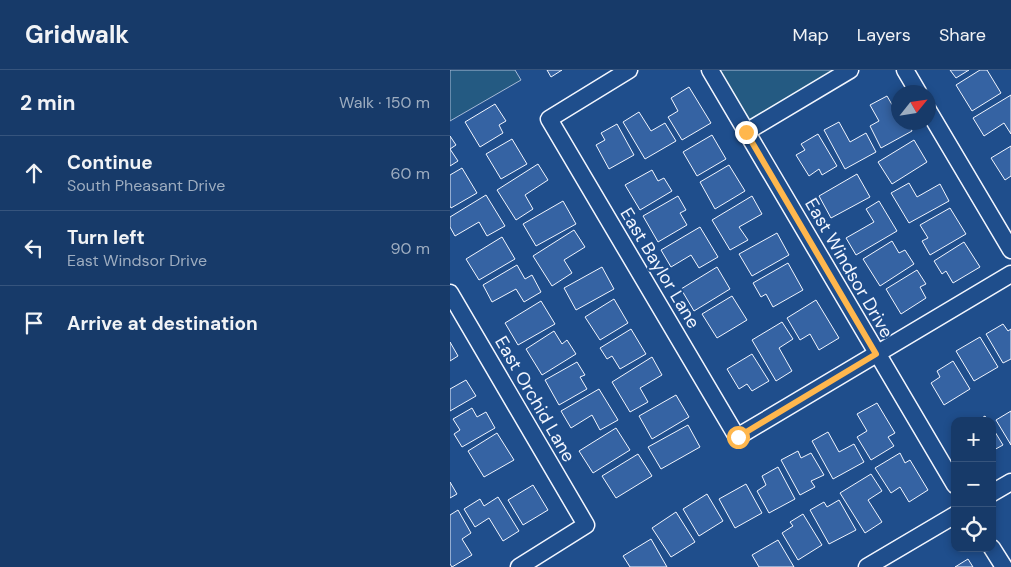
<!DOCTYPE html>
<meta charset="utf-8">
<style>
:root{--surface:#173a69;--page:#20416f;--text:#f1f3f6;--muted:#9eadc0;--line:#36547d}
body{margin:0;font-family:"DM Sans",sans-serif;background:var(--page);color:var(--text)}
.controls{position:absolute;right:15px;bottom:15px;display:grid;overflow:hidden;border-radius:10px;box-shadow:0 2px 8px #0003}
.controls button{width:45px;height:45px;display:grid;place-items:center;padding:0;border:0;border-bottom:1px solid var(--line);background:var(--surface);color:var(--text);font:25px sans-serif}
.compass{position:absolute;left:441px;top:15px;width:45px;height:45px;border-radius:50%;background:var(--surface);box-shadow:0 2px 8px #0003;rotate:60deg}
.stop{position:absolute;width:15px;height:15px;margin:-11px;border:4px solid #ffb74d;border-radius:50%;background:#fff}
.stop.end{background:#ffb74d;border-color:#fff;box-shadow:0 1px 5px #0008}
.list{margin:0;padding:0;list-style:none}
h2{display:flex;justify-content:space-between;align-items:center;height:65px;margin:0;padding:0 20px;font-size:21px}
h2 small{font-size:16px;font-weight:400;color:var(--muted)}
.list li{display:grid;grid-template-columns:32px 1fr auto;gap:15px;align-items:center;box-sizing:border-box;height:75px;padding:0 20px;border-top:1px solid var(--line)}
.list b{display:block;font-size:19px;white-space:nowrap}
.list p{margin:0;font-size:16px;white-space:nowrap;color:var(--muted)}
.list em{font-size:16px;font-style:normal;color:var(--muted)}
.icon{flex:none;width:28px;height:28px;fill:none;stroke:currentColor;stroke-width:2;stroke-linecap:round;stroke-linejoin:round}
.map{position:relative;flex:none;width:561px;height:497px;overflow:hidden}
header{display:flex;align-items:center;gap:30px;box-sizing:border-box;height:70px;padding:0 25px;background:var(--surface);border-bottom:1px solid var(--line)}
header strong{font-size:24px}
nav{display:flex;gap:28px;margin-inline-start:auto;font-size:18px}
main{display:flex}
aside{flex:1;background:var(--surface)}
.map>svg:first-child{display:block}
</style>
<header>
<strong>Gridwalk</strong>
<nav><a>Map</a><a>Layers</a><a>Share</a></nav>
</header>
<main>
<aside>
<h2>2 min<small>Walk · 150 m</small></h2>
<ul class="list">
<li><svg class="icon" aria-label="ahead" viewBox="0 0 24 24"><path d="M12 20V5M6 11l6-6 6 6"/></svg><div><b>Continue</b><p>South Pheasant Drive</p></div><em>60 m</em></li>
<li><svg class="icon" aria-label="left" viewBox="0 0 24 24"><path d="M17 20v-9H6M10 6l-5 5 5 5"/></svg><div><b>Turn left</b><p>East Windsor Drive</p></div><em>90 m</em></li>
<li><svg class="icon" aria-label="arrive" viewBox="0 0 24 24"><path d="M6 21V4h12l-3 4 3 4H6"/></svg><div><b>Arrive at destination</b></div></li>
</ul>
</aside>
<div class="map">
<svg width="561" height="497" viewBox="0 0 561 497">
<rect width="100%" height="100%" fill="#1f4e8c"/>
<g fill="#245a82" stroke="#a8bbd7">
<path d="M0,0H65L71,10L0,51Z"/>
<path d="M260,0H400L296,62Z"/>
</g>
<g fill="#3563a3" stroke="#f2f6ff">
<path d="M97,0H112L101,7Z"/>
<path d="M500,0H519L506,8Z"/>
<path d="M530,0H537L551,23L522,41L506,15Z"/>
<path d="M239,17L261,53L232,70L218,47L228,41L221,28Z"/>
<path d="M561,25V64L554,53L534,66L523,48Z"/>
<path d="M437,26L444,38L448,36V52H458L462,61L431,78L420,56L429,51L420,35Z"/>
<path d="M45,34L56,51L49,55L53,63L30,77L15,52Z"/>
<path d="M189,42L201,61L215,53L226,71L195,89L173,52Z"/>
<path d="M389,52L400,72L416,63L426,82L395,99L374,60Z"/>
<path d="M167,54L184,85L159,99L146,75L155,70L151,63Z"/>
<path d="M368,64L387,96L372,105L369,99L359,106L346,85L355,80L351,74Z"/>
<path d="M262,65L276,89L247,106L233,82Z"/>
<path d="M0,66L6,75L0,79L8,91L0,96Z"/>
<path d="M62,69L77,94L51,109L36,84Z"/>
<path d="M464,70L477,92L442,114L428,92Z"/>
<path d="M561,76V106L555,110L541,88Z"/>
<path d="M88,94L98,110L75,125L83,139L66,150L47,120Z"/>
<path d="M279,95L295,121L265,139L250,112Z"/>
<path d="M12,98L27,123L1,138L0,136V105Z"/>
<path d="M202,100L208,111L214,108L222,121L190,140L175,115Z"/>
<path d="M407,104L420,127L381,148L369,126Z"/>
<path d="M459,113L467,127L490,114L499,131L459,153L441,123Z"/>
<path d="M36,125L55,156L37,166L29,152L5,166L0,157V147Z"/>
<path d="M228,126L236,140L230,143L237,155L208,172L193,146Z"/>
<path d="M302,126L312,144L289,157L298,170L280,180L262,150Z"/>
<path d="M113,131L126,154L86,176L73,154Z"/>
<path d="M429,131L447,161L406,185L396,168L424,152L416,139Z"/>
<path d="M500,138L516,164L480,185L472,171L478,168L470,155Z"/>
<path d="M250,157L268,187L249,198L241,185L221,197L211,180Z"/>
<path d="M124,160L135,177L114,190L122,203L102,216L83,186Z"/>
<path d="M327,163L339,185L302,206L289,184Z"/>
<path d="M52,167L65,189L29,210L16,189Z"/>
<path d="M442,171L449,183L455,180L464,194L430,216L413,189Z"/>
<path d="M514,172L530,197L503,213L496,201L492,204L484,191Z"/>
<path d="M338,193L353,220L323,237L316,224L311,227L303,213Z"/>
<path d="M67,195L75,209L82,205L91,222L74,232L66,219L42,232L33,215Z"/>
<path d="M152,197L164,219L126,240L114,218Z"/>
<path d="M267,197L280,219L244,241L231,219Z"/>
<path d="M467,200L476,214L470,217L476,228L451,244L436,219Z"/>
<path d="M282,226L297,250L267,268L252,244Z"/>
<path d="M164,229L178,253L150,270L135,247Z"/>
<path d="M366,230L389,268L369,280L360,264L350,270L337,248Z"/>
<path d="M91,231L105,254L68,275L55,253Z"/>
<path d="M332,252L343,269L329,278L342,301L326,311L302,270Z"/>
<path d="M553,254L558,261L561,259V289L553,293L536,264Z"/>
<path d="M181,259L196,284L170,299L162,286L157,289L150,278Z"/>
<path d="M104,261L112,274L117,270L126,284L92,305L76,279Z"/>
<path d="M530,267L548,297L524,311L506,281Z"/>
<path d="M0,272L8,286L0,291Z"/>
<path d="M302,284L319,311L302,321L297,314L289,319L277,299Z"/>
<path d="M202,287L212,305L190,318L198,332L180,342L162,312Z"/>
<path d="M503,291L520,319L494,335L481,313L490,307L487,301Z"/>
<path d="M127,292L135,305L130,307L137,319L109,335L95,310Z"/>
<path d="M16,310L26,326L0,341V319Z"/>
<path d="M149,319L168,350L150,360L142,345L121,358L111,341Z"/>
<path d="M226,325L239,347L202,369L189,346Z"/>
<path d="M427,333L445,363L438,367L444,376L421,390L407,367L417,361L407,344Z"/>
<path d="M22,338L27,347L36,342L45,358L12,377L4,364L10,360L3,349Z"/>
<path d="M561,341V375L546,350Z"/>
<path d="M535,346L538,351H527Z"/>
<path d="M238,355L250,377L211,399L198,377Z"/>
<path d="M542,357L553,375L542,381Z"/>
<path d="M166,358L180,380L143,403L129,381Z"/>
<path d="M378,362L389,382L404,374L414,392L383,409L362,371Z"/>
<path d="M47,363L64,390L34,407L18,381Z"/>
<path d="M348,381L351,388L361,383L374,405L361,411L365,417L350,425L331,390Z"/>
<path d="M450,383L455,393L460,390L478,420L459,432L450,417L441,423L425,398Z"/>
<path d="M188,384L202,406L166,428L152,406Z"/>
<path d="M328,397L345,429L319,443L307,421L316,415L312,406Z"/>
<path d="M421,404L432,421L418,430L432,452L415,463L390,423Z"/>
<path d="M0,412L7,424L0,428Z"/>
<path d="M296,414L312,443L285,458L269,429Z"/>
<path d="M83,415L98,440L73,455L58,430Z"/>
<path d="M257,424L273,451L249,466L233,439Z"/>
<path d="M48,427L69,461L53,471L39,448L25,457L14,439L30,429L34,436Z"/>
<path d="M389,430L406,460L379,474L360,440L374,432L377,437Z"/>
<path d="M8,440L21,463L12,469L22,485L2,497L0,494V445Z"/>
<path d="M226,442L245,472L221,487L202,458Z"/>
<path d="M353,444L372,475L348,490L332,463L343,456L340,452Z"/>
<path d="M201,469L217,497H180L173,486Z"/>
<path d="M328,470L344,497H309L302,485Z"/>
<path d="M518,489L523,497H505Z"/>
</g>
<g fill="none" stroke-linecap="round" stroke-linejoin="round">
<defs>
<g id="street">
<path d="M179,0L99,49L287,367L561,204"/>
<path d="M260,0L505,415"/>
<path d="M455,0L468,22"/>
<path d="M478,40L561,180"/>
<path d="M296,62L400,0"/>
<path d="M0,223L136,455L69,497"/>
<path d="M542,423L561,412"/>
<path d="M542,478L554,497"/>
<path d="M417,497L505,445"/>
</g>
</defs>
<use href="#street" stroke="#f2f6ff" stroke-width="19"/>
<use href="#street" stroke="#1f4e8c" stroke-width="16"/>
</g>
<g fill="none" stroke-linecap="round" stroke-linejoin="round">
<path stroke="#ffb74d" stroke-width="6" d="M288,367L426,284L296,62"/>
</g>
<g text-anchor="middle" stroke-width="4" stroke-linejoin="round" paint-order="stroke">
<g font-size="18" fill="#f2f6ff" stroke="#1f4e8c">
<text transform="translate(210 198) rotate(59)" y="6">East Baylor Lane</text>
<text transform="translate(399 198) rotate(60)" y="6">East Windsor Drive</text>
<text transform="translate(85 329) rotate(60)" y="6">East Orchid Lane</text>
</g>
</g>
</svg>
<div class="controls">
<button>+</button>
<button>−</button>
<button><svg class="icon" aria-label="locate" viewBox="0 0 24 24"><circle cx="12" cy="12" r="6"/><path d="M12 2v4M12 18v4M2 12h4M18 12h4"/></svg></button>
</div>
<svg class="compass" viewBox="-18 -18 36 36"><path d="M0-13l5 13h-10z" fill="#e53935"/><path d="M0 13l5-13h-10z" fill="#9eadc0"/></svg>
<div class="stop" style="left:288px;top:367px"></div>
<div class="stop end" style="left:296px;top:62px"></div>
</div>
</main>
